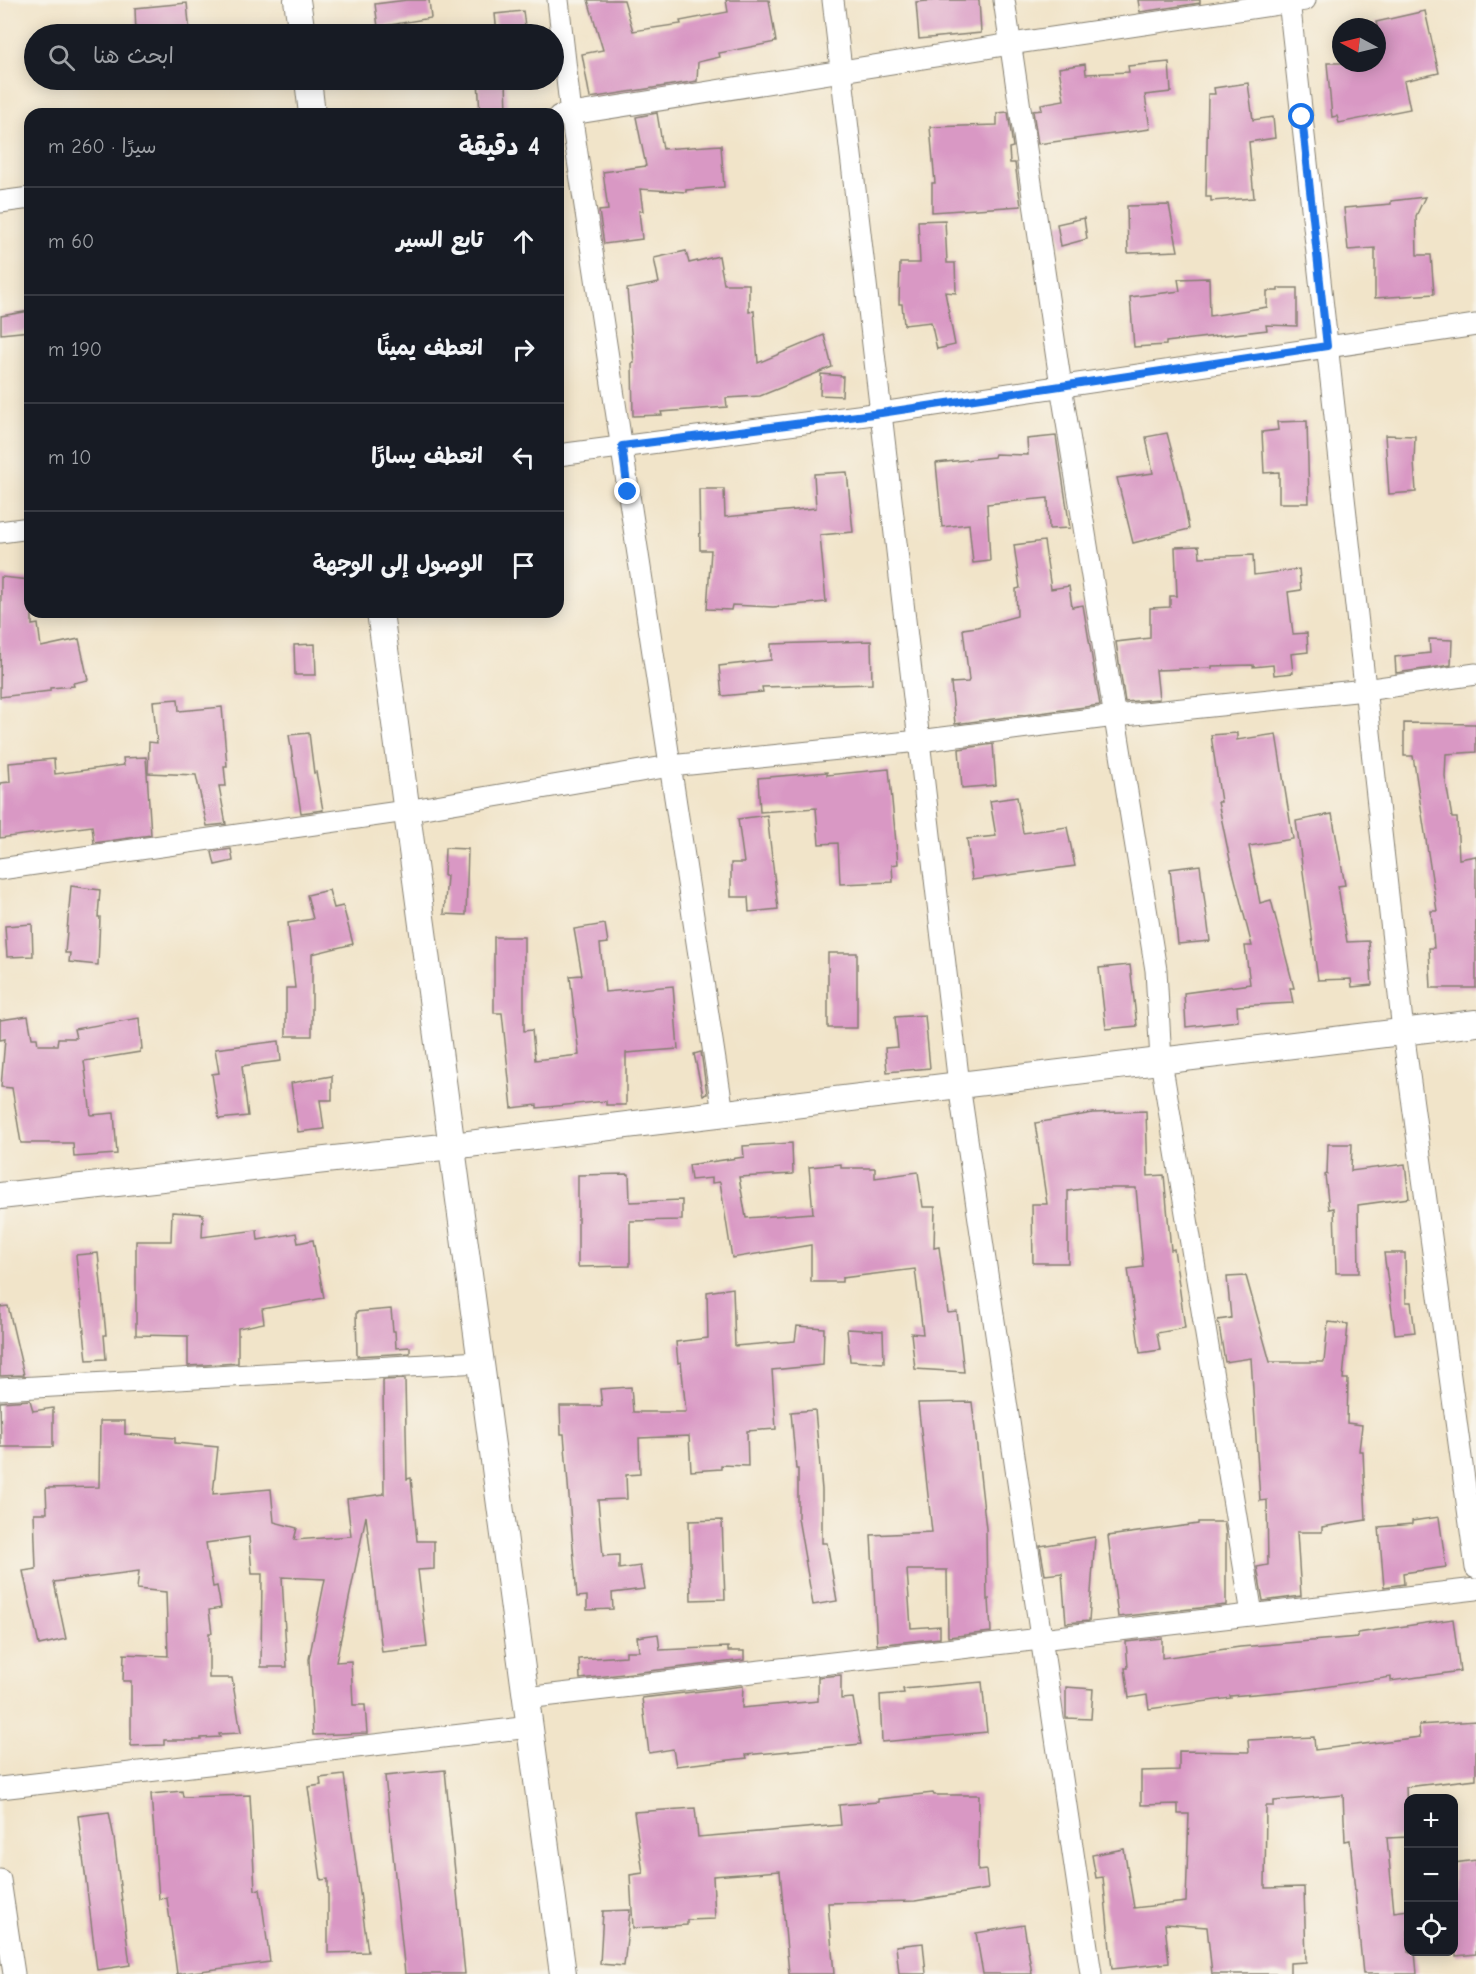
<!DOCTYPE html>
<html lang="ar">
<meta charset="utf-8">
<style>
:root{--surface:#171b24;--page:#20242c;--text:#f1f3f6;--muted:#9ea1a6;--line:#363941}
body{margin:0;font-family:"Comic Neue","Playpen Sans Arabic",sans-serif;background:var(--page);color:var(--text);direction:rtl}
.controls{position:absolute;right:18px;bottom:18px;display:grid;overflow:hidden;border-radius:12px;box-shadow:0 3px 15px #0003}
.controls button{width:54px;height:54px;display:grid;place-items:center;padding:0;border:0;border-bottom:2px solid var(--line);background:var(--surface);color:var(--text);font:30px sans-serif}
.compass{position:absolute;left:1332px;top:18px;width:54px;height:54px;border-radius:50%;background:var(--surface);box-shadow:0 3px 15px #0003;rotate:277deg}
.stop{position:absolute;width:18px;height:18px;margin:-14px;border:4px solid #1a73e8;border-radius:50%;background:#fff}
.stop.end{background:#1a73e8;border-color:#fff;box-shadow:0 2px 6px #0008}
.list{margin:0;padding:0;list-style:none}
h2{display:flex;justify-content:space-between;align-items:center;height:78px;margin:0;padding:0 24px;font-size:26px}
h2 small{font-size:20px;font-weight:400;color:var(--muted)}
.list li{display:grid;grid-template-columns:39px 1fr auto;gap:18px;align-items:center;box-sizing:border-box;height:108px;padding:0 24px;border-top:2px solid var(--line)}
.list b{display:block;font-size:22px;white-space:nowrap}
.list em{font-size:20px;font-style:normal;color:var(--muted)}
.icon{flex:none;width:33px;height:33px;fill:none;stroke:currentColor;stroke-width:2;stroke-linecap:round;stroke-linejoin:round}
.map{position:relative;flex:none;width:1476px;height:1974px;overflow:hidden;direction:ltr}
.search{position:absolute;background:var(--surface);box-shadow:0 3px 15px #0003;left:24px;top:24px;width:540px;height:66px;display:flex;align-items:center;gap:15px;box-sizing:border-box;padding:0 21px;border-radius:33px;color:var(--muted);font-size:22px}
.panel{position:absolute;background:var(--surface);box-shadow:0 3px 15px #0003;left:24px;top:108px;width:540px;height:510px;border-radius:18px;direction:rtl}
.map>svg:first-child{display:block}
</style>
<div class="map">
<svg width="1476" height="1974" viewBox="0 0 1476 1974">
<rect width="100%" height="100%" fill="#f7f3e8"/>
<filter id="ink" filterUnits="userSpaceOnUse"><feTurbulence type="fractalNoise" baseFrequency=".0167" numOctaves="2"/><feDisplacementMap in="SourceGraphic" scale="12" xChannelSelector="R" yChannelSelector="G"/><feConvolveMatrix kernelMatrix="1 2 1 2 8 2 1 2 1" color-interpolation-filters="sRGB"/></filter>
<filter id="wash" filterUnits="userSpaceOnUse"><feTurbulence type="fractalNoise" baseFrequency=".008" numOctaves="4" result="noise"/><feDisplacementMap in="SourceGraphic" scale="24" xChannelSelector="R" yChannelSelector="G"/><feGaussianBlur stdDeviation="1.35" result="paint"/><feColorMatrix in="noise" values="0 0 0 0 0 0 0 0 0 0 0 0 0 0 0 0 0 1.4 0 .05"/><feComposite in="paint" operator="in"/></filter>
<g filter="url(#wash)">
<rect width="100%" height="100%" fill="#f1e4c9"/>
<g id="blocks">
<g fill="#d998c4">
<path d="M407,0H429L431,18L378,27L375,4Z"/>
<path d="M588,0H624L633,31L681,24L680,21L728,12L726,0H769L776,42L719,53L720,57L698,62L697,81L590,98L582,54L603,50Z"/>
<path d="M938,0H979L981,33L919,39L916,2Z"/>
<path d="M1138,0H1200V3L1140,12Z"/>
<path d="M187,3L190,34H136L135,8Z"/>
<path d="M523,11L526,34H497L495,14Z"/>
<path d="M1425,11L1439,73L1404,81L1410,109L1339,123L1337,116L1332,117L1327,63H1377V53L1383,52L1376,22Z"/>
<path d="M1169,62L1171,92L1145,95L1150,129L1038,144L1033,111L1042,110L1041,104L1064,100L1059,68L1085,64L1086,74L1129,72L1128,66Z"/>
<path d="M478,80H506L507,114H480Z"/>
<path d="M1248,83L1253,120L1273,117L1275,138L1249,142L1254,198L1211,201V197H1206L1208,94H1215L1214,88Z"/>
<path d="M1008,112L1013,147L1009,148L1010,163H1015L1021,206L932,212V183H935L930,127L997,125V113Z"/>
<path d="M657,113L663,149L721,145L724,187L686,190V192L640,189L643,211H639L642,239L604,244L599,211L608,210L603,172L646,166L636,117Z"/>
<path d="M1425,197L1416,216L1417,255H1431L1434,294L1375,298V248L1348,250L1344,208L1391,204V201Z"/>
<path d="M1169,205L1178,251L1128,253L1127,206Z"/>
<path d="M1084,218L1087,239L1061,246L1057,224Z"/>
<path d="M945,220L947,263H955L956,293L945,292L955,345L937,349L931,322L904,325L902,304H899L900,263H920L918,221Z"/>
<path d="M686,251L689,263L719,256L724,284H749V312L754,311L758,363L824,335L832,367L760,396L726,398L727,407L661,412L662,415L633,416L632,363H634L627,289L659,283L654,258Z"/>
<path d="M1209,278L1210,316L1267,307V291H1278V288H1297V326L1266,325L1267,330L1166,342V345L1134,347L1130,297L1180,291L1178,279Z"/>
<path d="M30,311V331L1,334V316Z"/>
<path d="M821,374L843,376L842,396L820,395Z"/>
<path d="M1307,421L1309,503H1279V472L1264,473L1262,432L1278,430L1277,422Z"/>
<path d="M1167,433L1182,490L1189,529L1133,543L1117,478L1153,473L1146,437Z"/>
<path d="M1385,435L1415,436L1414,462L1416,492L1389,494Z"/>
<path d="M1056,436L1070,528L1049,529L1048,498L987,504L990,561L973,563L969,524L942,527L936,463L994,457L995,454L1028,455L1027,439Z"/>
<path d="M847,472L853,532L820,535L826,602L773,607L732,605L731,610L707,609L711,550H700L699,489H724L725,517L816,508L814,474Z"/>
<path d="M1044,541L1051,589L1069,586L1072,607L1083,605L1100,705L955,724L951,683L968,682L969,680L963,629L977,627L1017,616L1016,589L1020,588L1014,545Z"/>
<path d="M1199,546L1200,557L1253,555L1254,575L1299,569L1301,590L1288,592L1293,634L1307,633L1308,652L1291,654L1293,673L1274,675L1273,665L1253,667V665L1212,666V668L1156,670L1159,699L1125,702L1116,642L1150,638V608L1170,607V596H1177L1175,547Z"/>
<path d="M1,577L30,580V612H32V625L38,624L41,647L79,639L88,680L73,683L74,686L50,688V691L0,697Z"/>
<path d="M1429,639L1452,640L1451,665L1396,673L1395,657L1430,653Z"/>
<path d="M871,641L872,684L762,687L763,692L722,696L719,666L771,660V644Z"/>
<path d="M315,644L316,675H295L294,645Z"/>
<path d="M178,699L179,711L222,707L227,766H224L226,786H219L226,824L207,826L196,775L148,773L149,742L157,743L153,701Z"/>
<path d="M1404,723L1476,724V752L1446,754L1445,777L1452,818H1457L1459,859L1476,856V988H1431L1429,948H1434L1431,911H1437L1413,756H1404Z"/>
<path d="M309,733L314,773L316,772L323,810L301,813L289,735Z"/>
<path d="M1237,733V740L1276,734L1293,839L1249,846L1260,903L1271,900L1294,988H1290L1293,1003L1237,1006L1238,1021L1186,1027L1184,993L1250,984L1245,946H1252L1230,860L1218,802H1221L1211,735Z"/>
<path d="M993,744L996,785L962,788L959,749Z"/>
<path d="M146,757L151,835L94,843L92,826L0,838V783L10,782L9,763L54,759L55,774L124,765L123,758Z"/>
<path d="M889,769L898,864L892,865L893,882L840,884L838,843L819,844L816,808L760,812L758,778L827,772V775Z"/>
<path d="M1017,797L1023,833L1067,827L1075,866L972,880L967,839L996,836L990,801Z"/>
<path d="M1332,814L1345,885L1338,886L1347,942L1369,941L1372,985L1352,987L1351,979L1318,980L1296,821Z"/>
<path d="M767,815L778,909L749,912L748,897H731V863H744L738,819Z"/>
<path d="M445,848L468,849L466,915L444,914L447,876H444Z"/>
<path d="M231,849L233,861L215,865L212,852Z"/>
<path d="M1200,865L1210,941L1178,944L1170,869Z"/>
<path d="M71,886L100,890L98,917H100L98,965L69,962L70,953H65Z"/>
<path d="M329,890L334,908L343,906L353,944L312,954V1036H286V988H295L288,923L313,919L307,895Z"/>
<path d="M32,924L33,956L7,957L5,926Z"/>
<path d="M605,924L608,943L600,944L605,992L673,986L678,1049L626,1053V1105H606V1101L537,1108V1105L512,1108L502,1013H494V937H524V1031L532,1030L535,1060L579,1055L570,976L582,975L574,929Z"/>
<rect x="828" y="953" width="29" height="75"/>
<path d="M1130,965L1137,1026L1106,1029L1099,968Z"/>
<path d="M925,1015L930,1068L887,1072L885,1048L898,1047L895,1017Z"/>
<path d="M28,1016L32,1038H37L38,1045H57L58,1038H76L74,1029L139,1018L142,1049H140V1052L84,1061L91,1115L114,1113L117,1154L74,1157L73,1143H21L12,1088L1,1087L5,1039L0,1040V1020Z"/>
<path d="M279,1041L281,1061L242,1066L248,1116L219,1119L212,1074L219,1073L215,1049Z"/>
<path d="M701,1052L707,1094L703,1095L694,1054Z"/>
<path d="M332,1076V1100H320L324,1129L298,1132L291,1083Z"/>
<path d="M1146,1111L1148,1176L1164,1175L1171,1250L1174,1249L1185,1328L1157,1333L1160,1350L1140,1353L1128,1269L1143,1267L1136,1188H1089L1068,1191V1263H1033L1032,1204H1047L1035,1123L1093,1113Z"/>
<path d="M792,1143L793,1174L739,1177L746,1218L813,1213L809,1167L841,1164V1168H875V1178L918,1172L923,1207H935L934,1248L939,1247L948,1313L957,1312L964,1372L915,1369L911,1333L923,1334L915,1269L842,1278V1282H811V1245L732,1258L720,1182L712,1183V1178L691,1180L689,1165L744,1157L743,1146Z"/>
<path d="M1328,1144H1352L1351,1171L1405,1164L1409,1198L1358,1205L1359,1273H1336L1334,1208L1329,1209L1325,1175L1327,1174Z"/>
<path d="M629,1174L630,1202L682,1200V1220L630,1221V1266L578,1267V1175Z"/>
<path d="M172,1212L203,1214L202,1237L257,1230L258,1240L296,1233L298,1243L313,1240L324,1298L262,1309L264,1323L238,1328V1363L188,1366V1336L136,1335V1241H171Z"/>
<path d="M98,1253L106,1335H104L106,1359L87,1360L76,1255Z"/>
<path d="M1384,1253H1405L1406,1302H1411L1415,1332L1395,1334Z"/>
<path d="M1246,1276L1270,1362H1324L1328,1322L1348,1324L1343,1379H1348L1347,1423L1362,1425L1359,1451H1363L1366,1520L1322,1527V1532H1297L1301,1596L1263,1601L1257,1567L1268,1565L1267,1500L1260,1501L1251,1358L1225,1362L1218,1320L1231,1318L1227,1277Z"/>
<path d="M733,1288L735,1346L795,1341L797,1326L824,1328L823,1365L772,1370L776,1429L747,1431L748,1466L721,1465V1469L691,1471L689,1436L639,1438L640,1474L626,1475L627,1499L598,1500L603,1556L619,1555V1569L640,1566L644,1589L612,1593L613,1609L587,1610V1596L577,1597L564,1434H561L560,1406H602L600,1389L631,1387L633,1412H686L681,1362L678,1363L676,1342L708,1338L707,1292Z"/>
<path d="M8,1306L24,1375L0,1376V1307Z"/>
<path d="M391,1309L393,1331H395L396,1348L410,1347V1353L357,1356L356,1312Z"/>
<path d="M847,1329L883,1331L884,1363L850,1361Z"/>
<path d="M405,1379L407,1479L411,1478L417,1541H434V1569L418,1570L427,1647L382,1652L366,1516L336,1662L351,1661L353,1705H365L367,1733L313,1735L309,1659L325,1579L282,1577L287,1667H261L262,1574H252L249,1537L206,1543L213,1587L217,1586L221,1608L209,1610L212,1633H209V1678H232L241,1733L219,1734L220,1737L201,1738V1740H164V1745L131,1746V1681H123L124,1654L168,1656L166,1592L137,1589L139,1571L54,1582L66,1639L39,1645L23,1571L36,1569L34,1513H47L46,1488L99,1487L100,1421H125V1434L175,1438V1443L218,1447L213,1494L271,1489L274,1522L297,1528L294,1540L351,1536L347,1499L384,1494L383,1380Z"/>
<path d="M30,1400L33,1411L53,1408V1447H1L0,1402Z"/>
<path d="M972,1402L986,1529L987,1600L989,1599L991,1632L948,1637L947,1570H907L911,1628L940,1626V1638L877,1645L871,1535L932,1532L918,1403Z"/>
<path d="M815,1410L822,1490V1543H827L837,1601L813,1605L798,1518V1469H796L791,1412Z"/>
<path d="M1439,1517L1446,1567L1403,1573L1404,1584L1384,1587L1379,1527L1412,1524V1521Z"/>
<path d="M722,1520L725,1599L691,1600L689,1521Z"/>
<path d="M1198,1522H1224L1226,1534V1605L1118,1617L1108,1536L1198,1524Z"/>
<path d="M1095,1537L1089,1621L1066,1623L1062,1573L1045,1575L1040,1546Z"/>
<path d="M1453,1619L1460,1671L1391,1681V1677L1303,1690L1230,1696L1231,1698L1149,1709L1147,1695L1129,1698L1125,1668H1128L1126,1642L1162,1638V1658L1240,1647L1358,1637V1633Z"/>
<path d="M658,1634L660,1650L728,1647V1651H744V1660L580,1679L579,1659L626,1656V1651H639L637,1637Z"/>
<path d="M841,1675V1699L853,1698L861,1744L746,1755L747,1758L676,1766L673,1749L649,1753L642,1698L743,1686L742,1708L818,1701V1677Z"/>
<path d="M982,1682L987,1732L882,1742L880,1695L904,1693L903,1689Z"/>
<path d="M1066,1687L1093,1689L1091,1719L1066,1718Z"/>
<path d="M1476,1721V1779L1406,1787L1408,1837L1387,1838L1394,1912L1408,1910V1952H1415L1417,1974H1363L1350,1840L1345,1841L1343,1795L1274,1801V1806H1266L1265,1888L1304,1887L1306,1962L1290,1963V1974H1212L1207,1927L1165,1924L1169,1963L1112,1969L1103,1877L1096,1878L1092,1855L1124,1849L1134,1908L1186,1902L1189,1814H1178V1804L1141,1805V1771L1179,1770V1751L1249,1752L1248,1740L1314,1737L1315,1750L1420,1737L1419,1725Z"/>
<path d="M445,1770L465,1974H405L385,1776Z"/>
<path d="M344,1775L368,1952L328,1953V1879L321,1880L308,1787L321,1785L320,1778Z"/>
<path d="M182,1791L183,1797L250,1795L255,1890L260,1889L270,1962L177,1974L167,1898L159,1899L151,1794Z"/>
<path d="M933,1793L934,1795H979L978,1871L986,1870L988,1889L915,1901L828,1903L834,1974H789L780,1871L713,1876L715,1919L687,1920V1925L633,1928L630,1875L643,1873L634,1812L695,1808L698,1837L841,1825L839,1805L878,1802V1799Z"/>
<path d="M109,1812L114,1838L130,1965L97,1970L78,1816Z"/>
<path d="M1476,1860V1954L1456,1956L1454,1927V1863Z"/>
<path d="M630,1910L624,1966L600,1964L603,1911Z"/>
<path d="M1024,1925L1032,1974H983L976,1933Z"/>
<path d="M923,1943L926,1974H899L896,1946Z"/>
</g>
</g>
</g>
<g filter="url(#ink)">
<use href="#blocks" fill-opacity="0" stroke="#868072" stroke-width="1.5"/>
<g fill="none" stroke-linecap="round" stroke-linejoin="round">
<defs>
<g id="minor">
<path d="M558,0L571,114L723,1113"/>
<path d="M833,0L959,1085L1091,1974"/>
<path d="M1004,0L1061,386L1156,970L1161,1061L1252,1614"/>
<path d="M1289,0L1403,1031L1476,1568"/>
<path d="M559,116L1011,44L1305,0"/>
<path d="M0,202L30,198"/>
<path d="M558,455L881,413L1476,325"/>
<path d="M0,532L30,528"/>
<path d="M0,869L406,811L670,766L919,741L1115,716L1365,690L1476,674"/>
<path d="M0,1389L480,1362"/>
<path d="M526,1698L1476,1589"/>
<path d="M0,1788L530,1727"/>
<path d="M0,1880L14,1974"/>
</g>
<g id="tertiary">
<path d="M297,0L302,34"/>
<path d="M308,80L312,114"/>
<path d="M380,612L563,1974"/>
<path d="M0,1196L452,1146L1476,1023"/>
</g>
</defs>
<use href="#minor" stroke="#868072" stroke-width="23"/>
<use href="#tertiary" stroke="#868072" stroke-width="28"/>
<use href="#minor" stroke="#fff" stroke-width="21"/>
<use href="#tertiary" stroke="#fff" stroke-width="26"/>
</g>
</g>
<g fill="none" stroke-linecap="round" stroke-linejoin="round" filter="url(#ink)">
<path stroke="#1a73e8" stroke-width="8" d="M628,492L622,446L881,413L1327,346L1302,117"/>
</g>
</svg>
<div class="controls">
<button>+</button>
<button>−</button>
<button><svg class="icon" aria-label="locate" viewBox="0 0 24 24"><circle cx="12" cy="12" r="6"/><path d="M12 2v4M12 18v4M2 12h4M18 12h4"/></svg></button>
</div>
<svg class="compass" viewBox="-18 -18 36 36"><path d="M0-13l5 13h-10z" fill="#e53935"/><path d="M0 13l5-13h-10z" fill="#9ea1a6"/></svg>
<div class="stop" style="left:1302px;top:117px"></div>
<div class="stop end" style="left:628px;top:492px"></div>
<div class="search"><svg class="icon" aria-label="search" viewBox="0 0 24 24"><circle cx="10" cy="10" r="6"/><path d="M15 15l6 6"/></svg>ابحث هنا</div>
<section class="panel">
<h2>4 دقيقة<small>سيرًا · 260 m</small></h2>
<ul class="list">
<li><svg class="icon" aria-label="ahead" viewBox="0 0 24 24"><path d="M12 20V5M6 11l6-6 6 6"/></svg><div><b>تابع السير</b></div><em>60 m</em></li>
<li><svg class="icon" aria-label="right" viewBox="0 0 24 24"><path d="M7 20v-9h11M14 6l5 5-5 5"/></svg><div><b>انعطف يمينًا</b></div><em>190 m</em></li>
<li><svg class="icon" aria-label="left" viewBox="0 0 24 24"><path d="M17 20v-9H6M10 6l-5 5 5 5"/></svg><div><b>انعطف يسارًا</b></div><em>10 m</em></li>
<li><svg class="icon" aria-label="arrive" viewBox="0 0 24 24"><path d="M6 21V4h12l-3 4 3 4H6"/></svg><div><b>الوصول إلى الوجهة</b></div></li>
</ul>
</section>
</div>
